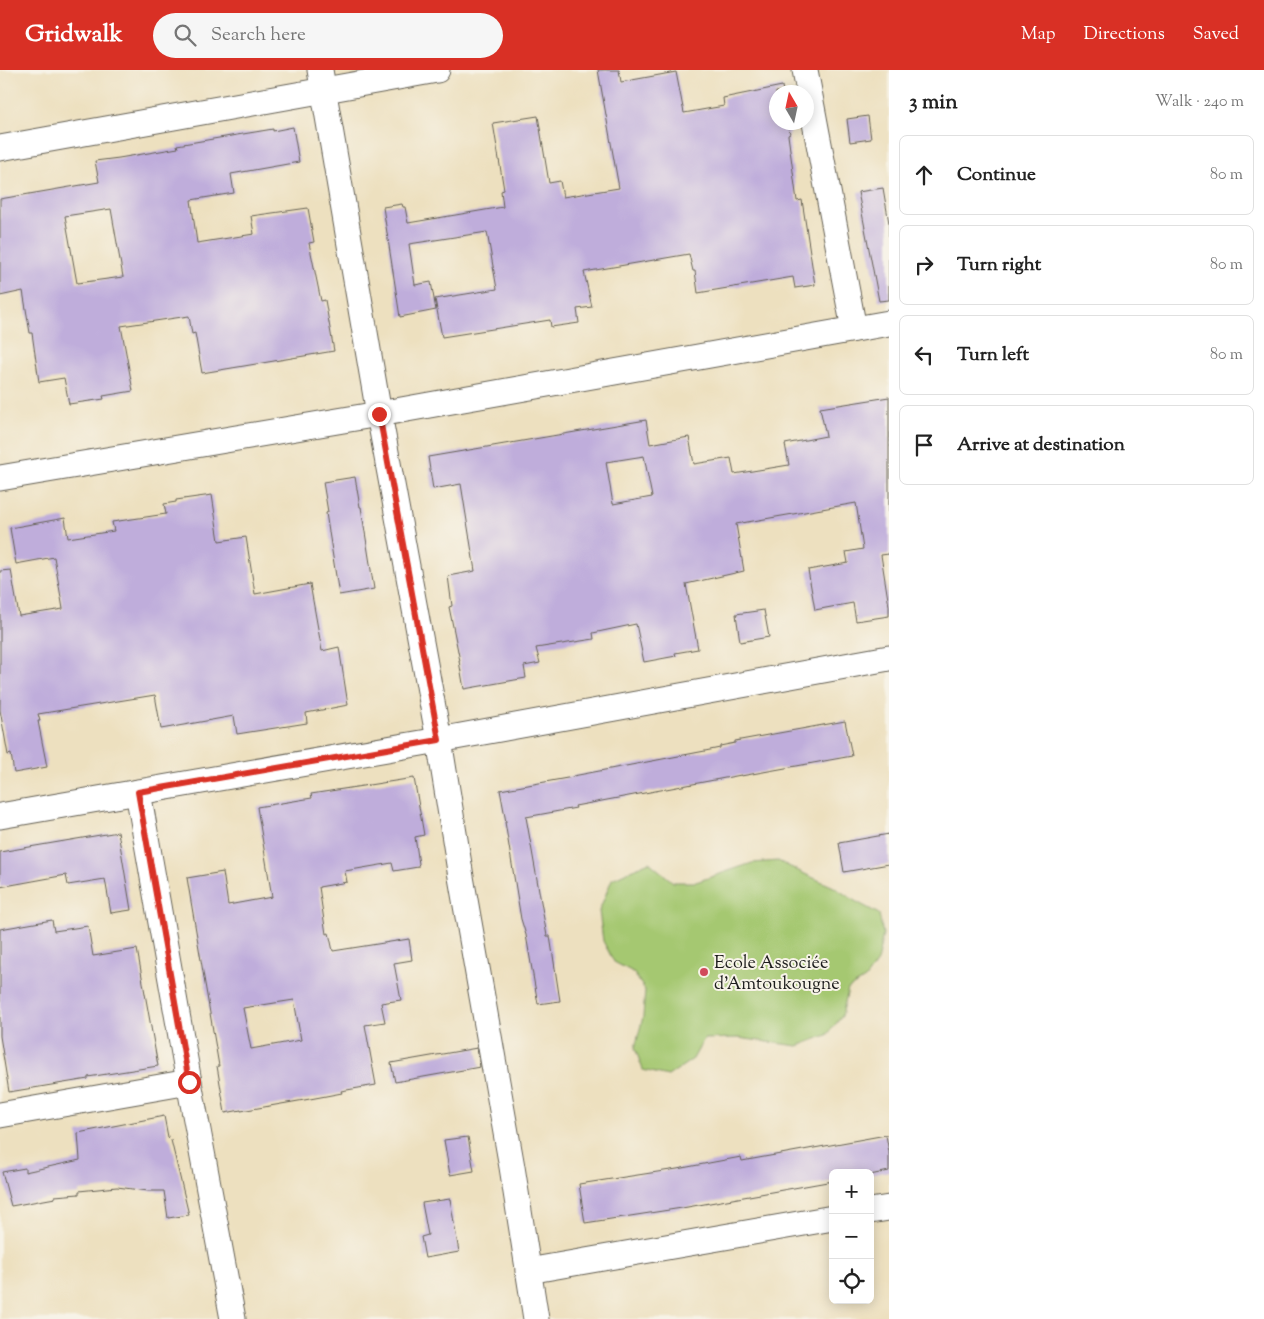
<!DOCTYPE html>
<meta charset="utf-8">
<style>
:root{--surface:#fff;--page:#f6f6f6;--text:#222;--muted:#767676;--line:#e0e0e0;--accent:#d93025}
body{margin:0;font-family:"Sorts Mill Goudy",serif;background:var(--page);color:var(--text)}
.controls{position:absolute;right:15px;bottom:15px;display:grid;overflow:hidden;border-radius:8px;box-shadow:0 2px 12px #0003}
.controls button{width:45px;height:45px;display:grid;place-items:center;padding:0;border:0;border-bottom:1px solid var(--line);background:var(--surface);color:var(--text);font:25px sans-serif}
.compass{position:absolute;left:769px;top:15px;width:45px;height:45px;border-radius:50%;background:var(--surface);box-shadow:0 2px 12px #0003;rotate:351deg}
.stop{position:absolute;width:15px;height:15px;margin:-11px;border:4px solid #d93025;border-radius:50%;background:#fff}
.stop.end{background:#d93025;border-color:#fff;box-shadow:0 1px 5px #0008}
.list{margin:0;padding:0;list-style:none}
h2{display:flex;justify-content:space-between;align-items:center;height:65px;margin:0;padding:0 20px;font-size:21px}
h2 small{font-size:16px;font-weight:400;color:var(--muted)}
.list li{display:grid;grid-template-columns:32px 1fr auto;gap:15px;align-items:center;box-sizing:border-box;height:80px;margin:0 10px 10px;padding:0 10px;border:1px solid var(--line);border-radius:8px}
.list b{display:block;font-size:19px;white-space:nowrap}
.list em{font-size:16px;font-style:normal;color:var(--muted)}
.icon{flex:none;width:28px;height:28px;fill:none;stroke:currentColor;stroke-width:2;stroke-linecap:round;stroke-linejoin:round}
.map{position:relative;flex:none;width:889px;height:1249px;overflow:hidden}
header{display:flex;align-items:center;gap:30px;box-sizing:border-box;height:70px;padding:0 25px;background:var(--accent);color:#fff}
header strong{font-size:24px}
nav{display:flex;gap:28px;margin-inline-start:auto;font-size:18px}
.search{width:350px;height:45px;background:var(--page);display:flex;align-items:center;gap:12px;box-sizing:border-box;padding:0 18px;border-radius:28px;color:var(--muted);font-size:19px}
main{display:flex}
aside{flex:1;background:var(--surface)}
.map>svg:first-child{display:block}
</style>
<header>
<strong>Gridwalk</strong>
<div class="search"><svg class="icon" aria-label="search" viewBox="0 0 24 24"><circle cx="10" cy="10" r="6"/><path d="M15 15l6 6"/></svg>Search here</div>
<nav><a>Map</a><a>Directions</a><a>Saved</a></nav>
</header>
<main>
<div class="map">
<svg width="889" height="1249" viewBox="0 0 889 1249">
<rect width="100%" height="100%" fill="#f7f3e8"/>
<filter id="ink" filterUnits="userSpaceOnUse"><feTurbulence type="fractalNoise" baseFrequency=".02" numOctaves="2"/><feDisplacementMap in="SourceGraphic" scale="10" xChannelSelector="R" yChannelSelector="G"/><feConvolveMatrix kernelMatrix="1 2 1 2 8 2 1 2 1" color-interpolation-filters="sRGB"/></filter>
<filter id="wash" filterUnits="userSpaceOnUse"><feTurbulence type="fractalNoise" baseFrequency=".0096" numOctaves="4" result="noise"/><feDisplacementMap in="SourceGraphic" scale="20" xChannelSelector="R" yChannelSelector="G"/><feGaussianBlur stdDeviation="1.12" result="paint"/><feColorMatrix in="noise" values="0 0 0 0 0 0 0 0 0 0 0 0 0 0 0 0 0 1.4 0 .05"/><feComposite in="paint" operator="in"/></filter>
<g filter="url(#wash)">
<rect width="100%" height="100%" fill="#ede0bf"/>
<path fill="#a5c871" stroke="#607246" d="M778,791L807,805L834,817L855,831L879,844L883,864L877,892L865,909L848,919L842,946L827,965L798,976L738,968L704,969L693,989L668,1006L643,1000L635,978L643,947L645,920L633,902L614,892L603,871L599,841L612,809L649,792L673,812H696L752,793Z"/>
<g id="blocks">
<g fill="#bfaddb" fill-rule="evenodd">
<path d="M598,0H619L621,12L676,2L684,43L724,36L723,28L782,16L783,22H776V52H788L790,64L788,65L797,131L802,130L815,215L795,218L793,207L698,223L695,201H693L689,184L584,202L592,237L577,239L579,253L551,257L550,250L442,267L435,229L497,219L487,162L409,174L415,215L431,212L436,240L400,247L383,137L402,134L403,137H405L408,153L503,137L501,121L504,120L493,53L538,46L549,113L560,111L563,127L619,118Z"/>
<path d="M868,46L871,69L850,72L847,49Z"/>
<path d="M293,57L299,92L231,104L234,123L191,130L197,173L254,164L251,146L308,138L314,172L309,173L321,231L325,230L334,281L202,303L195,263L192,264L189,246L121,256L133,321L103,326L104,329L69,334L64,308L39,312L32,263H30L23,221L0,226V129L99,112L95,91L119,88L178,78L177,75L273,59V61ZM111,139L123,207L77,213L65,146Z"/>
<path d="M883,118L889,153V230L879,231L858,122Z"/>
<path d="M889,327V484L881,485L889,536V546L856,551L853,533L815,540L808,500L848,493L846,482L863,479L856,433L736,454L744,501L686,514L698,579L675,583L676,586L644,592L636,554L593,563L594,569L536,578L540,593L524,596L526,608L464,619L459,591H460L449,537L452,536L448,506L475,501L461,414L433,419L428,387L646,350L650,374L689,367L694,394L731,388L734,404L789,395L785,374L826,366L820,338ZM644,386L652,427L613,434L606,392Z"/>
<path d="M355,407L360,437H361L374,519L339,525L326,443L328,442L323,412Z"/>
<path d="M212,425L219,471L246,467L255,524L310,514L322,581L339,577L348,635L306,643L307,653L237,664L234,646L161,659L155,625L38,644L40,651H38L47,697L14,703L11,684L8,685L0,640V501L11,500L19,546L63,539L54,487L16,494L10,458L65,448L68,468L114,461L112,452L166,444L164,434L176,432V430Z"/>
<path d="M764,540L769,567L740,572L736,544Z"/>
<path d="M845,651L852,686L741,706V705L575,736L576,738L526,747L547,866H550L560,931L538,934L526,865L521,849L505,752H506L500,720L573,707V706L705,681L720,678V676L735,673V671Z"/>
<path d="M414,708L424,765L415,767L419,794L418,795V797L394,801L392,793L345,801L347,812L319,817L326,864L329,863L333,881L409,869L412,890L394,893L401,930L381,933L385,952L365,955L376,1015L341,1021L342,1023L310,1029L241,1041V1040L225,1043L217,996H219L187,808L223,802L228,835L272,827L257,737L312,728L311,724ZM294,930L301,970L251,979L243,938Z"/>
<path d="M118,762L131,840L111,843L105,809L68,815L66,805L0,817V782Z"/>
<path d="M889,764V794L844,802L839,773Z"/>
<path d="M52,850L54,861L88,856L93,886L137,879L158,996L88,1007V1009L9,1022L0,966V859Z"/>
<path d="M477,978L480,997L395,1012L391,993Z"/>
<path d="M164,1046L168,1067L171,1070L189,1145L168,1148L164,1121H148L117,1117L79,1121V1124L55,1126V1128L11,1136L2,1102L25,1098V1102L80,1090L78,1063Z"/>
<path d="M886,1065L889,1082V1101L870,1105V1103H833V1111L682,1138L585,1153L579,1114L677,1099L741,1087L742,1091Z"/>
<path d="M468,1067L474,1101L450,1105L444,1070Z"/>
<path d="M450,1129L459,1182L425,1188L421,1167L428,1165L422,1133Z"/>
</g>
</g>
</g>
<g filter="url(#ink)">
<use href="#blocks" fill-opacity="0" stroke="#656155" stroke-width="1"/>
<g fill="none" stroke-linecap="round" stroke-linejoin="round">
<defs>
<g id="street">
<path d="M320,0L379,344L439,670L461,807L512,1097L536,1249"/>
<path d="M805,0L854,259"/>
<path d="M0,78L437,0"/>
<path d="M0,408L379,344L889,253"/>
<path d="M138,722L189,1012L233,1249"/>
<path d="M0,746L439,670L889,588"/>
<path d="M0,1045L189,1012"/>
<path d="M870,1141L889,1138"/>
<path d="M528,1201L833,1148"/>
</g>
</defs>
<use href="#street" stroke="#656155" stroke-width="27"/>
<use href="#street" stroke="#fff" stroke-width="25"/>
</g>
</g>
<g fill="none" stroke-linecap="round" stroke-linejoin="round" filter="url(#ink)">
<path stroke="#d93025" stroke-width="6" d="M189,1012L138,722L439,670L379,344"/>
</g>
<circle fill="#d1495b" stroke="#f7f3e8" stroke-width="2" cx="704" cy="902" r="5"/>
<g text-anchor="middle" stroke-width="4" stroke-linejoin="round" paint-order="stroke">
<g font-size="18" fill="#1c1c1c" stroke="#f7f3e8" text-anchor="start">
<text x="714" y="898">Ecole Associée<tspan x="714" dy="21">d'Amtoukougne</tspan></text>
</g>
</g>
</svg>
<div class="controls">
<button>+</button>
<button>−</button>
<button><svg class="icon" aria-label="locate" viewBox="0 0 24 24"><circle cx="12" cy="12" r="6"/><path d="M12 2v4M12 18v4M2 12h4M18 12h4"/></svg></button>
</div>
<svg class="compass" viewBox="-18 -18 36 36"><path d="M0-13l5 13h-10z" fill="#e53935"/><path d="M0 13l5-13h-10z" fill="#767676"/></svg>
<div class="stop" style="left:189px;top:1012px"></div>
<div class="stop end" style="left:379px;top:344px"></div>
</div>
<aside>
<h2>3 min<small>Walk · 240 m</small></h2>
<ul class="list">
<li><svg class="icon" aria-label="ahead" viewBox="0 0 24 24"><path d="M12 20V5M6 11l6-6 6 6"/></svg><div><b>Continue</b></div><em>80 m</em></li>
<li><svg class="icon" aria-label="right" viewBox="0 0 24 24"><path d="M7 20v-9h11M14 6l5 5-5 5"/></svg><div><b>Turn right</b></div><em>80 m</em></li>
<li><svg class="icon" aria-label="left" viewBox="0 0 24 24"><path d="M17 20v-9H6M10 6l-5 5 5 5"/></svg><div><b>Turn left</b></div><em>80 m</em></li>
<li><svg class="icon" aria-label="arrive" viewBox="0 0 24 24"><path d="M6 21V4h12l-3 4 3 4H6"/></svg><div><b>Arrive at destination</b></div></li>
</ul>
</aside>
</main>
